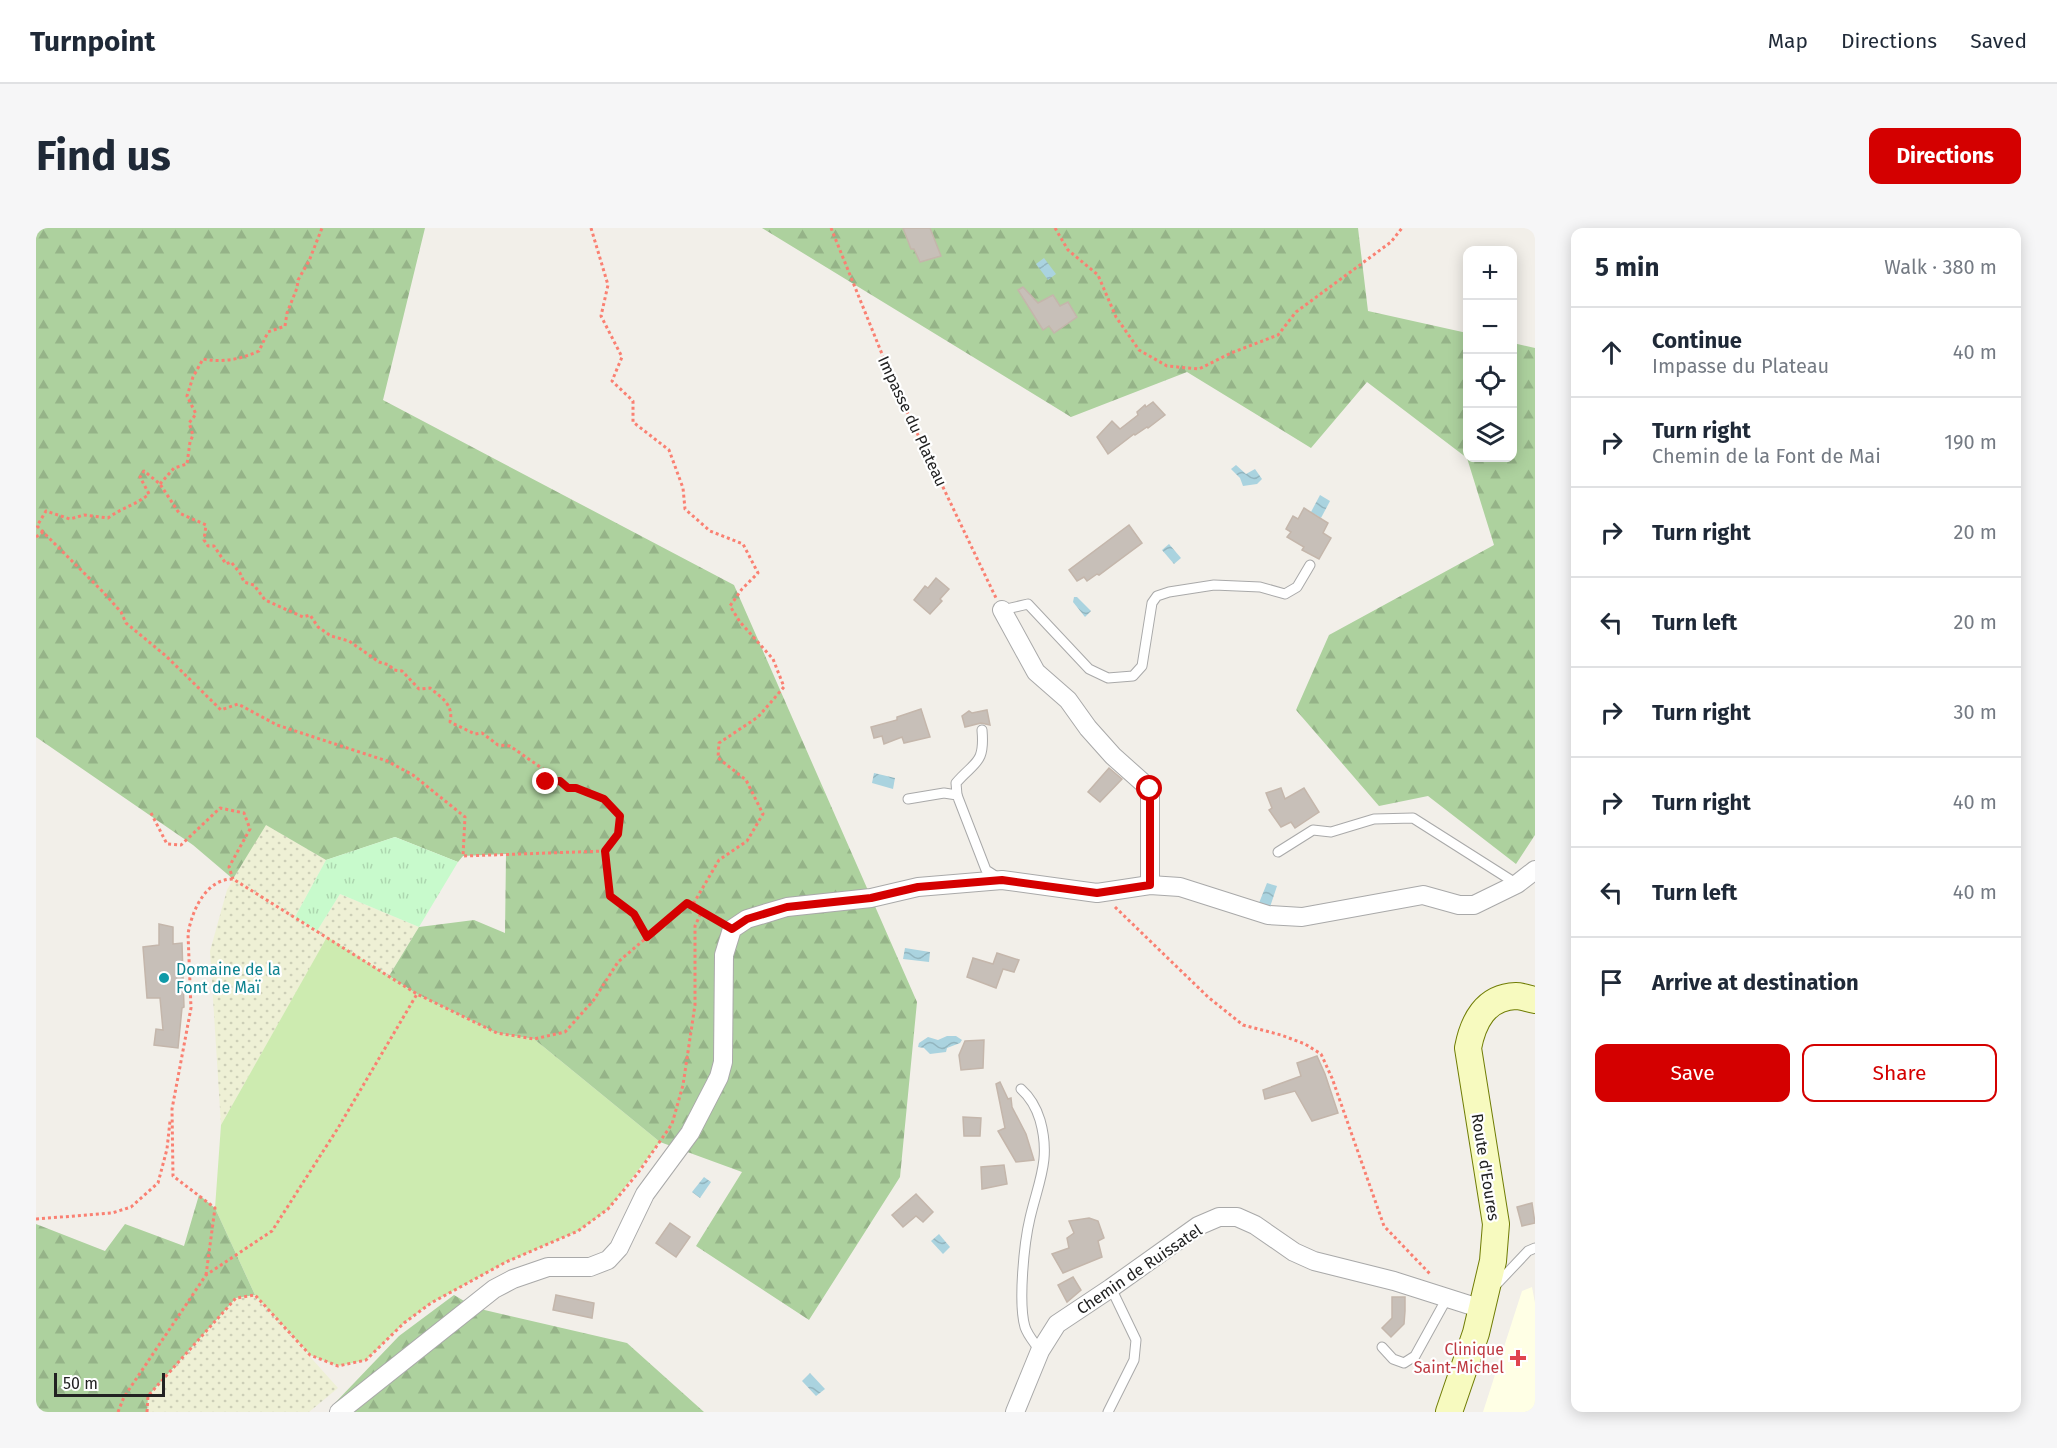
<!DOCTYPE html>
<meta charset="utf-8">
<style>
:root{--surface:#fff;--page:#f6f6f7;--text:#1f2937;--muted:#747a83;--line:#e0e1e3;--accent:#d40000}
body{margin:0;font-family:"Fira Sans",sans-serif;background:var(--page);color:var(--text)}
.controls{position:absolute;right:18px;top:18px;display:grid;overflow:hidden;border-radius:12px;box-shadow:0 3px 15px #0003}
.controls button{width:54px;height:54px;display:grid;place-items:center;padding:0;border:0;border-bottom:2px solid var(--line);background:var(--surface);color:var(--text);font:30px sans-serif}
.scale{position:absolute;left:18px;bottom:15px;width:111px;box-sizing:border-box;padding-left:6px;border:3px solid #222;border-top:0;font-size:16px;line-height:21px;white-space:nowrap;color:#222;-webkit-text-stroke:4px #fff;paint-order:stroke}
.stop{position:absolute;width:18px;height:18px;margin:-14px;border:4px solid #d40000;border-radius:50%;background:#fff}
.stop.end{background:#d40000;border-color:#fff;box-shadow:0 2px 6px #0008}
.list{margin:0;padding:0;list-style:none}
h2{display:flex;justify-content:space-between;align-items:center;height:78px;margin:0;padding:0 24px;font-size:26px}
h2 small{font-size:20px;font-weight:400;color:var(--muted)}
.list li{display:grid;grid-template-columns:39px 1fr auto;gap:18px;align-items:center;box-sizing:border-box;height:90px;padding:0 24px;border-top:2px solid var(--line)}
.list b{display:block;font-size:22px;white-space:nowrap}
.list p{margin:0;font-size:20px;white-space:nowrap;color:var(--muted)}
.list em{font-size:20px;font-style:normal;color:var(--muted)}
.actions{display:flex;gap:12px;padding:18px 24px}
.actions a{flex:1;padding:14px 0;border:2px solid var(--accent);border-radius:12px;text-align:center;font-size:21px;color:var(--accent)}
.actions .main{background:var(--accent);color:#fff}
.icon{flex:none;width:33px;height:33px;fill:none;stroke:currentColor;stroke-width:2;stroke-linecap:round;stroke-linejoin:round}
.map{position:relative;flex:none;width:1499px;height:1184px;overflow:hidden;border-radius:12px}
header{display:flex;align-items:center;gap:36px;box-sizing:border-box;height:84px;padding:0 30px;background:var(--surface);border-bottom:2px solid var(--line)}
header strong{font-size:28px}
nav{display:flex;gap:33px;margin-inline-start:auto;font-size:21px}
.intro{display:flex;align-items:center;justify-content:space-between;box-sizing:border-box;height:144px;padding:0 36px}
h1{margin:0;font-size:42px}
.button{padding:15px 27px;border-radius:12px;background:var(--accent);color:#fff;font-size:21px;font-weight:700}
main{display:flex;gap:36px;padding:0 36px}
aside{flex:1;background:var(--surface);border-radius:12px;box-shadow:0 3px 15px #0003}
.map>svg:first-child{display:block}
</style>
<header>
<strong>Turnpoint</strong>
<nav><a>Map</a><a>Directions</a><a>Saved</a></nav>
</header>
<div class="intro"><h1>Find us</h1><a class="button">Directions</a></div>
<main>
<div class="map">
<svg width="1499" height="1184" viewBox="0 0 1499 1184">
<defs>
<pattern id="farmland-dots" width="8" height="8" patternUnits="userSpaceOnUse" patternTransform="scale(1.5)"><rect width="8" height="8" fill="#eef0d5"/><path d="M2 2h.1M6 6h.1" fill="none" stroke="#ccceb7" stroke-width="1.8" stroke-linecap="round"/></pattern>
<pattern id="forest-firs" width="22" height="20" patternUnits="userSpaceOnUse" patternTransform="scale(1.5)"><rect width="22" height="20" fill="#add19e"/><path d="M5 1l3.5 6h-7zM16 11l3.5 6h-7z" fill="#95b388"/></pattern>
<pattern id="park-tufts" width="24" height="20" patternUnits="userSpaceOnUse" patternTransform="scale(1.5)"><rect width="24" height="20" fill="#c8facc"/><path d="M3 7l-1-3M5 7V3M7 7l1-3M15 17l-1-3M17 17v-4M19 17l1-3" fill="none" stroke="#acd6af"/></pattern>
<pattern id="water-waves" width="16" height="10" patternUnits="userSpaceOnUse" patternTransform="scale(1.5)"><rect width="16" height="10" fill="#aad3df"/><path d="M0 5q4-4 8 0t8 0" fill="none" stroke="#92b5bf"/></pattern>
</defs>
<rect width="100%" height="100%" fill="#f2efe9"/>
<path fill="#ffffe5" d="M1496,1059L1499,1075V1184H1447L1486,1063Z"/>
<g fill="url(#farmland-dots)">
<path d="M229,596L290,632L259,689L281,703L304,666L383,699L353,748L291,710L185,897L174,723L191,662Z"/>
<path d="M219,1067L302,1160L273,1184H111L112,1168L200,1070Z"/>
</g>
<path fill="#cdebb0" d="M291,709L381,766L461,805L498,811L624,914L572,981L542,1003L470,1034L395,1075L368,1095L330,1132L302,1138L274,1127L219,1067L179,980L185,897Z"/>
<g fill="url(#forest-firs)">
<path d="M0,0H389L347,172L698,357L881,774L864,949L773,1092L660,1018L706,944L624,914L498,811L461,805L381,766L353,748L383,699L438,692L469,705L470,626L427,628L422,634L359,609L290,632L230,597L197,651L157,617L0,509Z"/>
<path d="M726,0H1322L1332,83L1431,105L1432,230H1476L1477,115L1499,120V607L1480,636L1392,568L1343,578L1260,482L1293,407L1458,317L1431,230L1331,154L1275,220L1151,144L1035,189Z"/>
<path d="M163,967L179,980L219,1067L200,1070L112,1168L111,1184H0V996L69,1023L89,996L148,1018Z"/>
<path d="M418,1067L440,1080L591,1115L668,1184H305L297,1177L363,1108Z"/>
</g>
<path fill="url(#park-tufts)" d="M359,609L422,634L383,699L304,666L281,703L259,689L290,632Z"/>
<g fill="url(#water-waves)">
<path d="M1008,30L1020,46L1012,52L1000,36Z"/>
<path d="M1200,237L1210,246L1219,241L1226,251L1221,256L1207,258L1204,250L1195,241Z"/>
<path d="M1284,267L1294,273L1285,290L1275,284Z"/>
<path d="M1133,316L1145,330L1138,336L1126,322Z"/>
<path d="M1038,369H1041L1055,383L1049,389L1037,374Z"/>
<path d="M838,545L859,550L857,561L836,555Z"/>
<path d="M1231,655L1241,658L1233,682L1221,680Z"/>
<path d="M869,720L894,724L893,734L867,731Z"/>
<path d="M911,808H920L926,812L924,815L911,820L910,824L894,826L888,820L882,819L883,815L892,809L902,812Z"/>
<path d="M668,949L675,954L664,970L656,964Z"/>
<path d="M903,1006L914,1019L907,1026L895,1013Z"/>
<path d="M774,1145L789,1161L780,1168L766,1153Z"/>
</g>
<g fill="#c7bfb8" stroke="#c4b6ab" stroke-width="1.5">
<path d="M867,0H894L905,28L884,34L878,21H875Z"/>
<path d="M987,59L1002,75L1017,67L1024,78L1032,74L1041,89L1018,105L1013,98L1007,102L982,62Z"/>
<path d="M1117,174L1129,187L1112,200L1111,199L1099,207L1098,206L1072,226L1061,209L1076,193L1084,201L1102,187L1101,184L1109,177L1110,179Z"/>
<path d="M1268,280L1292,295L1287,305L1295,310L1283,331L1266,322L1268,319L1251,309L1255,304L1250,301L1257,288L1262,291Z"/>
<path d="M1093,297L1106,315L1063,347L1061,346L1051,353L1048,349L1041,353L1033,342Z"/>
<path d="M900,350L913,361L904,371L906,373L894,386L878,372L889,358L892,360Z"/>
<path d="M885,481L894,509L868,515L866,509L848,516L846,508L838,510L835,499L861,492V489Z"/>
<path d="M951,482L954,497L945,495L929,499L926,488L933,483L936,485Z"/>
<path d="M1073,540L1086,551L1064,574L1052,564Z"/>
<path d="M1245,560L1249,571L1268,560L1283,584L1259,600L1255,594L1245,599L1233,582L1236,580L1230,565Z"/>
<path d="M123,696L137,699V716L146,715L148,779L146,780L142,820L118,817L120,801L127,802L124,770H111L107,719L123,717Z"/>
<path d="M961,725L983,732L978,744L967,741L960,760L931,749L937,730L957,736Z"/>
<path d="M948,812L947,840L925,842L923,827L929,813Z"/>
<path d="M1281,828L1289,846L1302,885L1276,893L1259,863L1229,871L1227,862L1265,848L1261,835Z"/>
<path d="M964,854L972,871L975,870L976,879L990,906L998,932L980,934L962,903L969,900L960,856Z"/>
<path d="M927,889L945,890L944,908H928Z"/>
<path d="M968,937L971,956L946,961L945,939Z"/>
<path d="M880,966L897,984L887,994L880,988L867,999L856,987Z"/>
<path d="M1496,975L1499,995L1486,998L1481,979Z"/>
<path d="M1053,990L1062,993L1068,1010L1062,1013L1066,1029L1027,1045L1016,1026L1033,1020L1031,1010L1038,1005L1033,993Z"/>
<path d="M634,995L654,1009L640,1029L620,1015Z"/>
<path d="M1037,1049L1045,1062L1031,1074L1022,1057Z"/>
<path d="M520,1067L558,1075L556,1090L517,1082Z"/>
<path d="M1356,1069H1369V1083L1368,1096L1355,1109L1346,1100L1356,1090Z"/>
</g>
<g fill="none" stroke-linecap="round" stroke-linejoin="round">
<defs>
<g id="lane">
<path d="M966,382L992,376L1053,441L1072,450L1097,448L1106,438L1116,375L1121,368L1133,364L1178,357L1224,359L1249,366L1261,359L1274,337"/>
<path d="M921,567L920,555C939,533 949,536 946,502"/>
<path d="M872,571L908,565L921,567L950,642L964,651"/>
<path d="M1242,624L1277,602L1295,604L1338,591L1377,590L1481,656"/>
<path d="M985,861C995,870 1000,879 1004,892C1015,931 1003,952 994,990C988,1015 982,1075 989,1099C992,1108 999,1115 1004,1123"/>
<path d="M1459,1058L1492,1023L1499,1020"/>
<path d="M1346,1119L1357,1131L1368,1135L1379,1128L1411,1070"/>
<path d="M1072,1184L1098,1132L1100,1112L1075,1060"/>
</g>
<g id="street">
<path d="M966,382L1000,444L1032,472L1052,500L1077,528L1114,561V657"/>
<path d="M303,1184L458,1061L477,1051L512,1039H554L572,1032L583,1020L609,966L654,905L683,849L687,834L688,727L696,701L711,691L751,679L835,670L882,659L966,652L1061,665L1114,657L1144,659L1232,687L1266,689L1387,667L1423,677H1438L1481,656L1499,642"/>
<path d="M979,1184L1004,1123L1021,1096L1075,1060L1162,998L1183,989H1201L1219,997L1258,1024L1278,1033L1358,1053L1446,1081"/>
</g>
<path id="secondary" d="M1413,1184L1440,1105L1457,1033L1460,996L1432,820C1437,794 1449,769 1480,768C1486,768 1493,771 1499,772"/>
</defs>
<use href="#lane" stroke="#a9a9a9" stroke-width="11"/>
<use href="#street" stroke="#a9a9a9" stroke-width="20"/>
<use href="#secondary" stroke="#707d05" stroke-width="28"/>
<g stroke="#fa8072" stroke-width="3" stroke-dasharray="3 3" stroke-linecap="butt">
<path d="M555,0L572,57L565,88L586,129L576,153L597,173V194L633,222L647,260L649,281L674,303L707,316L722,345L706,361L694,378L704,394L737,431L748,459L722,489L683,515L682,530L710,552L727,586L711,613L683,632L656,678"/>
<path d="M795,0L861,163L960,370"/>
<path d="M1019,0L1032,22L1062,47L1080,89L1103,122L1131,138L1163,141L1195,125L1242,107L1260,84L1355,14L1366,0"/>
<path d="M124,256L138,240L151,236L154,214L157,207L153,195L160,186L151,168L157,149L167,131C187,135 205,131 223,123L232,104L249,98L251,85L261,60L262,52L273,33L286,0"/>
<path d="M0,309L7,304"/>
<path d="M115,585L131,616L145,617L184,580L208,585L214,601L193,639L197,651"/>
<path d="M569,623L427,628L429,589L377,547L351,533L241,497L202,476L185,482L130,428L90,395L85,384L67,364L1,298L10,283L34,291L48,287L72,290C85,280 100,277 113,266L104,249L108,243L124,256L143,285L170,297L168,312L172,318H178L190,336L195,334L204,345L208,354L218,357L229,372L267,389L274,387L282,399L295,408L313,413L343,434L353,437L358,442L366,443L383,461L394,460C406,470 418,477 414,494L439,506L446,505L462,517L474,518L507,541L511,554L524,553C535,563 551,564 565,570C572,573 578,582 583,588L581,605L569,623L574,668L598,686L611,709"/>
<path d="M1079,679L1172,769L1207,797L1245,807L1269,816L1285,826L1296,850L1348,998L1395,1047"/>
<path d="M0,991L76,985L95,979L122,955L131,921L134,893"/>
<path d="M170,1047L179,980L137,948L136,881L155,780L152,706C156,682 170,651 197,651L381,766L461,805L498,811L529,804L557,773L582,734L651,675L682,693"/>
<path d="M82,1184L88,1169L170,1047L236,1003L302,900L381,766"/>
<path d="M111,1184L112,1168L200,1070L219,1067L274,1127L302,1138L330,1132L368,1095L395,1075L470,1034L542,1003L572,981L602,945L636,896L647,857L659,777V698L666,683"/>
</g>
<use href="#lane" stroke="#fff" stroke-width="9"/>
<use href="#street" stroke="#fff" stroke-width="18"/>
<use href="#secondary" stroke="#f7fabf" stroke-width="26"/>
</g>
<g fill="none" stroke-linecap="round" stroke-linejoin="round">
<path stroke="#d40000" stroke-width="8" d="M510,554L524,553L532,560H540L568,571L584,588L582,606L569,623L574,668L598,686L611,709L651,675L696,701L711,691L751,679L835,670L882,659L966,652L1061,665L1114,657V561"/>
</g>
<circle fill="#0f9aa8" stroke="#fff" stroke-width="2" cx="128" cy="750" r="6"/>
<path fill="#e0444e" stroke="#fff" stroke-width="2" d="M1479 1121h6v6h6v6h-6v6h-6v-6h-6v-6h6z"/>
<g text-anchor="middle" stroke-width="4.5" stroke-linejoin="round" paint-order="stroke">
<g font-size="16" fill="#222" stroke="#fff">
<text transform="translate(877 193) rotate(65)" y="6">Impasse du Plateau</text>
<text transform="translate(1450 939) rotate(81)" y="6">Route d'Eoures</text>
<text transform="translate(1103 1041) rotate(-34)" y="6">Chemin de Ruissatel</text>
</g>
<g font-size="16" fill="#0d838f" stroke="#fff" text-anchor="start">
<text x="140" y="747">Domaine de la<tspan x="140" dy="18">Font de Maï</tspan></text>
</g>
<g font-size="16" fill="#be3a42" stroke="#fff" text-anchor="end">
<text x="1468" y="1127">Clinique<tspan x="1468" dy="18">Saint-Michel</tspan></text>
</g>
</g>
</svg>
<div class="controls">
<button>+</button>
<button>−</button>
<button><svg class="icon" aria-label="locate" viewBox="0 0 24 24"><circle cx="12" cy="12" r="6"/><path d="M12 2v4M12 18v4M2 12h4M18 12h4"/></svg></button>
<button><svg class="icon" aria-label="layers" viewBox="0 0 24 24"><path d="M12 4l9 5-9 5-9-5zM3 14l9 5 9-5"/></svg></button>
</div>
<div class="scale">50 m</div>
<div class="stop" style="left:1114px;top:561px"></div>
<div class="stop end" style="left:510px;top:554px"></div>
</div>
<aside>
<h2>5 min<small>Walk · 380 m</small></h2>
<ul class="list">
<li><svg class="icon" aria-label="ahead" viewBox="0 0 24 24"><path d="M12 20V5M6 11l6-6 6 6"/></svg><div><b>Continue</b><p>Impasse du Plateau</p></div><em>40 m</em></li>
<li><svg class="icon" aria-label="right" viewBox="0 0 24 24"><path d="M7 20v-9h11M14 6l5 5-5 5"/></svg><div><b>Turn right</b><p>Chemin de la Font de Mai</p></div><em>190 m</em></li>
<li><svg class="icon" aria-label="right" viewBox="0 0 24 24"><path d="M7 20v-9h11M14 6l5 5-5 5"/></svg><div><b>Turn right</b></div><em>20 m</em></li>
<li><svg class="icon" aria-label="left" viewBox="0 0 24 24"><path d="M17 20v-9H6M10 6l-5 5 5 5"/></svg><div><b>Turn left</b></div><em>20 m</em></li>
<li><svg class="icon" aria-label="right" viewBox="0 0 24 24"><path d="M7 20v-9h11M14 6l5 5-5 5"/></svg><div><b>Turn right</b></div><em>30 m</em></li>
<li><svg class="icon" aria-label="right" viewBox="0 0 24 24"><path d="M7 20v-9h11M14 6l5 5-5 5"/></svg><div><b>Turn right</b></div><em>40 m</em></li>
<li><svg class="icon" aria-label="left" viewBox="0 0 24 24"><path d="M17 20v-9H6M10 6l-5 5 5 5"/></svg><div><b>Turn left</b></div><em>40 m</em></li>
<li><svg class="icon" aria-label="arrive" viewBox="0 0 24 24"><path d="M6 21V4h12l-3 4 3 4H6"/></svg><div><b>Arrive at destination</b></div></li>
</ul>
<div class="actions"><a class="main">Save</a><a>Share</a></div>
</aside>
</main>
